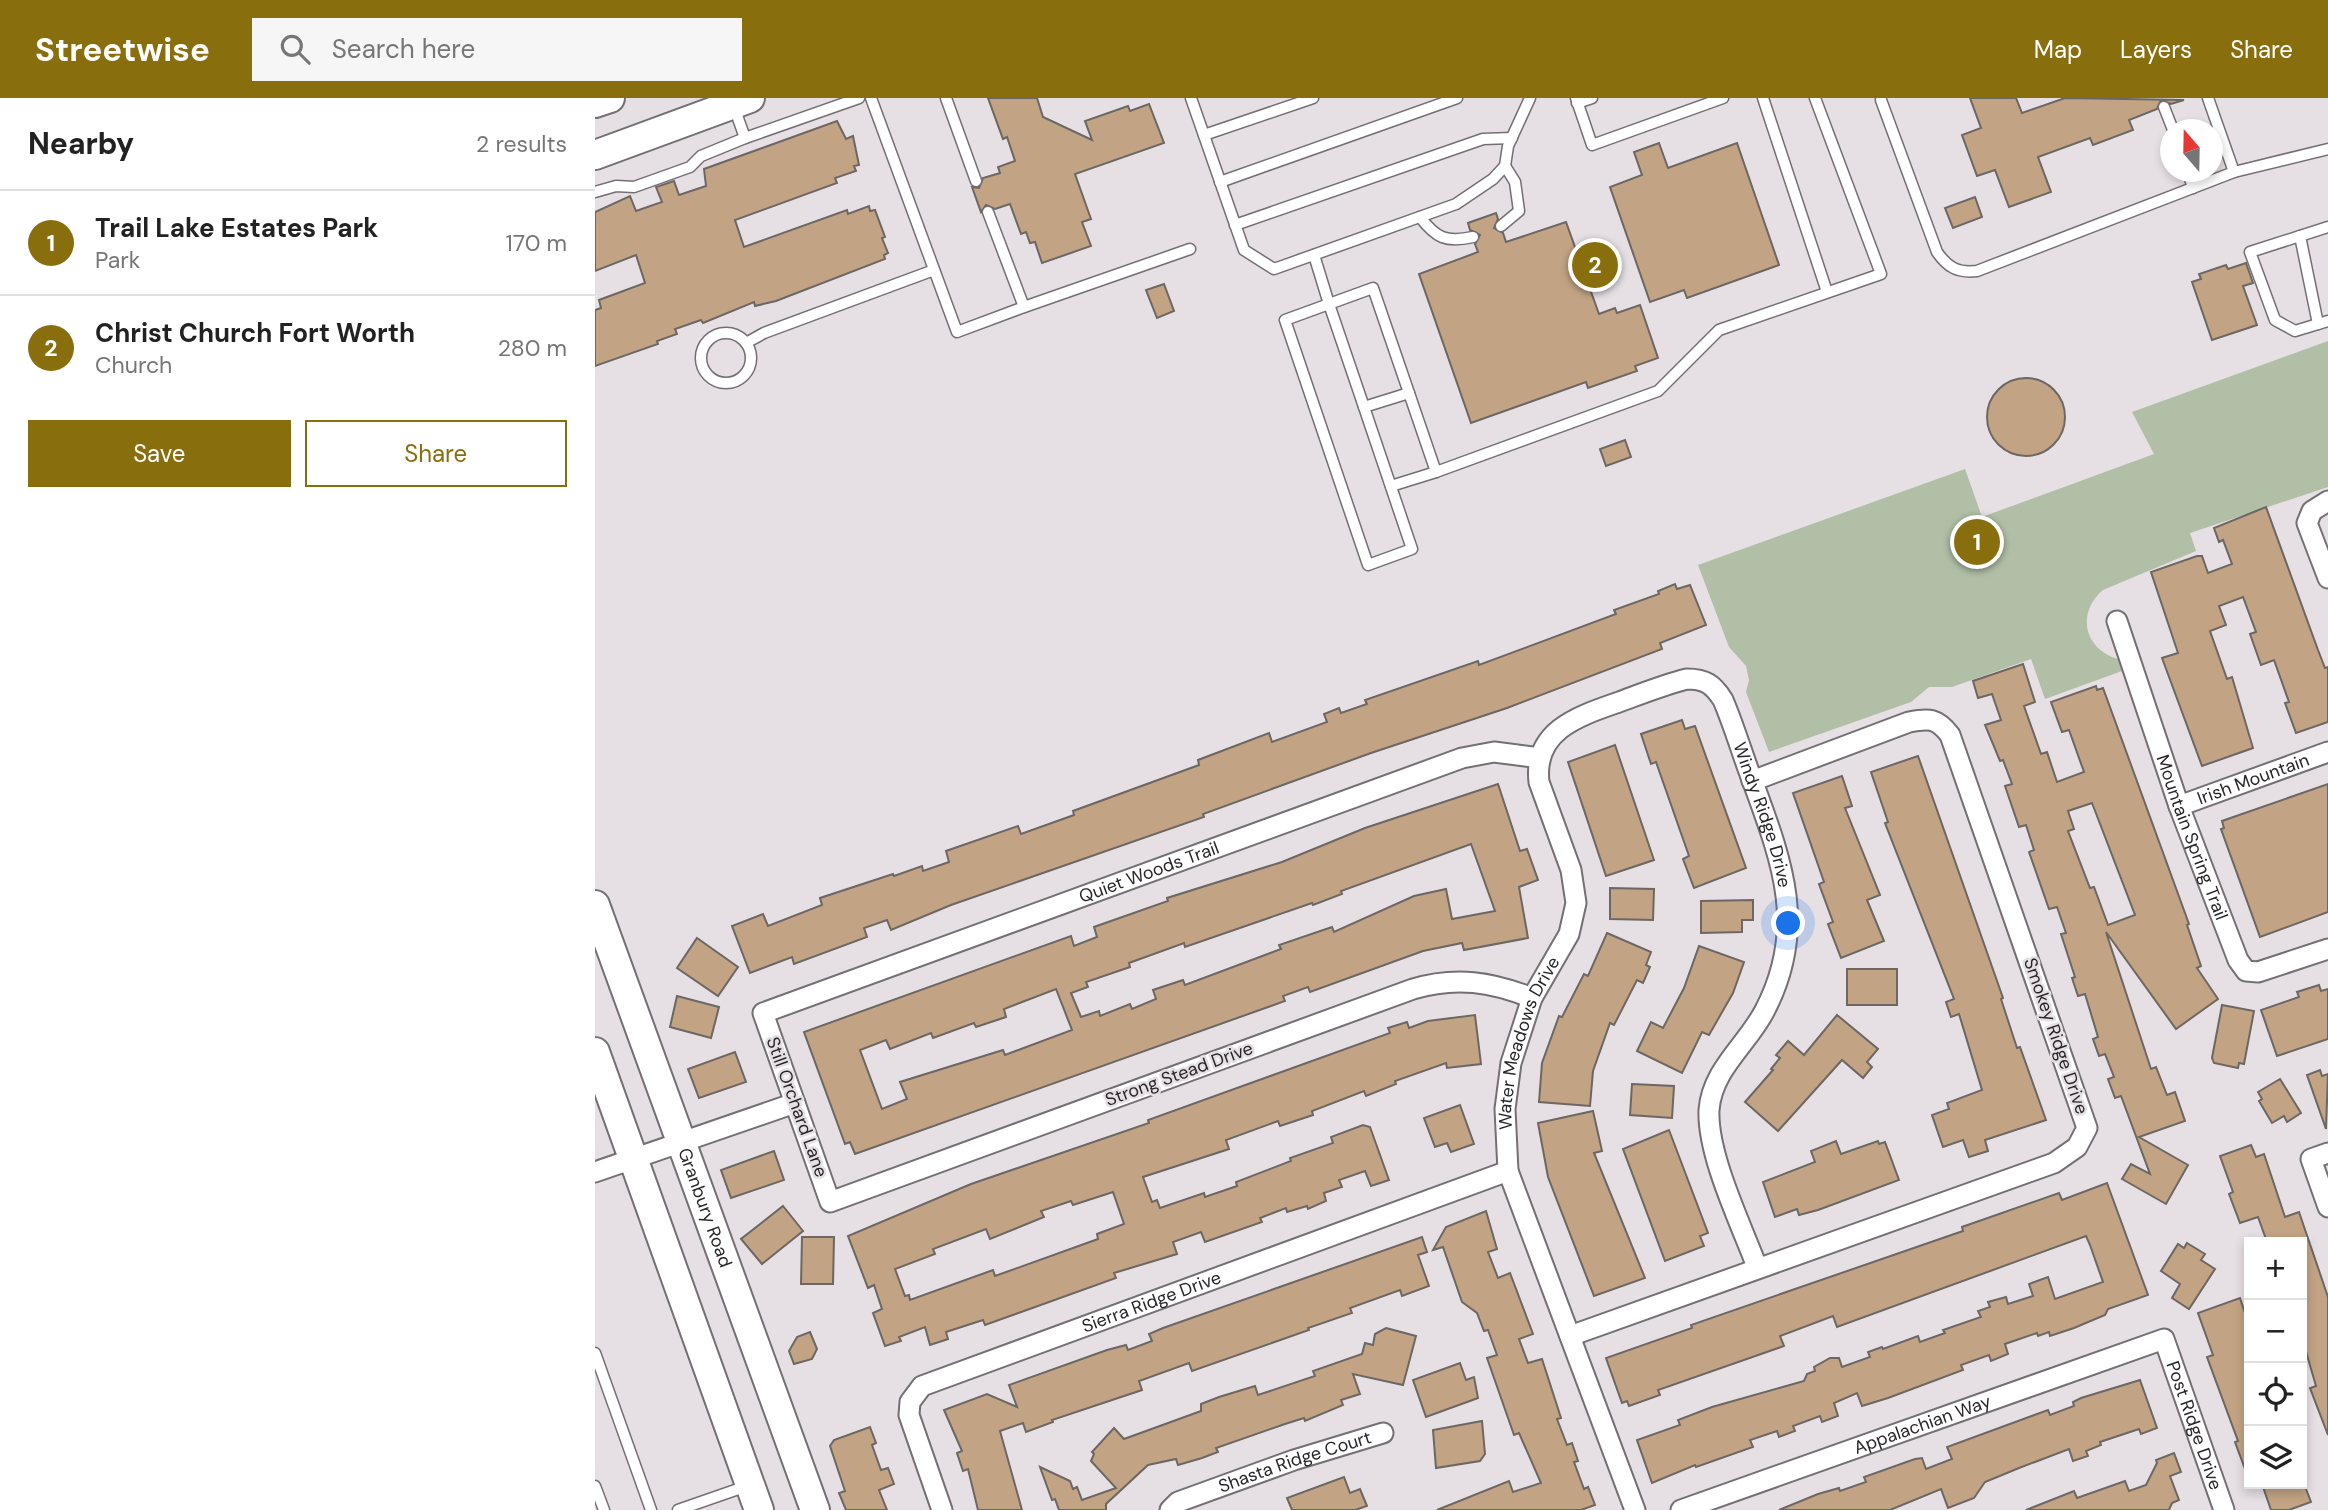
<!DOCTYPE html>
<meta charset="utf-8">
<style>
:root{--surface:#fff;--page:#f6f6f6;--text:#222;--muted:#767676;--line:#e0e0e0;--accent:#886e0d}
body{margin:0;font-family:"DM Sans",sans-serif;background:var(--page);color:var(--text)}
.controls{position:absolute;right:21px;bottom:21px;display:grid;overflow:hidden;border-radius:0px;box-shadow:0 4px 10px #0003}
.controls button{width:63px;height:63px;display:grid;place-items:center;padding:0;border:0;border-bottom:2px solid var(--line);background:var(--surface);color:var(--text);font:35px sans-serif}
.compass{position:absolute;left:1565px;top:21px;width:63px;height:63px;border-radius:50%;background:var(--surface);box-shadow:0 4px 10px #0003;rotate:340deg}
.you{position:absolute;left:1194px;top:826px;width:24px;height:24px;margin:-18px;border:5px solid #fff;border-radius:50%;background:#1a73e8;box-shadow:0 0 0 10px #1a73e833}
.badge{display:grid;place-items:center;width:46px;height:46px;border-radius:50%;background:var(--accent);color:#fff;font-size:23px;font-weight:700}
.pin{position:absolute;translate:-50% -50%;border:4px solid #fff;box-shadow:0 2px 7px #0006}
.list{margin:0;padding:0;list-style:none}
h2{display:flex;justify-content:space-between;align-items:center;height:91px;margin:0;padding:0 28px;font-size:30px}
h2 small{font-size:23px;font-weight:400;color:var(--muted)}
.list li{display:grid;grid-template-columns:46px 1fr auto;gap:21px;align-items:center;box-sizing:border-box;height:105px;padding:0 28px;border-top:2px solid var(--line)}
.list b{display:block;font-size:26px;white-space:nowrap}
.list p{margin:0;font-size:23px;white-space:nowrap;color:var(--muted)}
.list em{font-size:23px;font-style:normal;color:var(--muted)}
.actions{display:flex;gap:14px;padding:21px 28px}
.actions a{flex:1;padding:16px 0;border:2px solid var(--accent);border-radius:0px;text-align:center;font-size:24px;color:var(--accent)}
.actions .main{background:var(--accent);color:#fff}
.icon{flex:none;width:38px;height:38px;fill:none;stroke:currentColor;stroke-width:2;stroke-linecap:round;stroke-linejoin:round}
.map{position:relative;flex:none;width:1733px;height:1412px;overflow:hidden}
header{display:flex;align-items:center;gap:42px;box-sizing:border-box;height:98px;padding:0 35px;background:var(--accent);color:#fff}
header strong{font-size:33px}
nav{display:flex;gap:38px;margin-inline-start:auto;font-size:24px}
.search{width:490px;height:63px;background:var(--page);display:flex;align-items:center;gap:18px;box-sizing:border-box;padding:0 24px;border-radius:0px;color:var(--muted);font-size:26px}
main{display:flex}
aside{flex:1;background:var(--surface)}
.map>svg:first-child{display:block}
</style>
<header>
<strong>Streetwise</strong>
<div class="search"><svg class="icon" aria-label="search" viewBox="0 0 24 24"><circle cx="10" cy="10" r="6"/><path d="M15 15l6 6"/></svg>Search here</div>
<nav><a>Map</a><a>Layers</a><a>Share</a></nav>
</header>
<main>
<aside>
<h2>Nearby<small>2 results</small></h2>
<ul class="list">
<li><span class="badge">1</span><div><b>Trail Lake Estates Park</b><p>Park</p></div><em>170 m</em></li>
<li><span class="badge">2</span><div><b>Christ Church Fort Worth</b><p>Church</p></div><em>280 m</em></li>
</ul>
<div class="actions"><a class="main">Save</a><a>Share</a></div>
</aside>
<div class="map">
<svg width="1733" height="1412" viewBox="0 0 1733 1412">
<rect width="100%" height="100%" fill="#e6e0e5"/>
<path fill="#b0bfa6" d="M1733,243V389L1595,435L1601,453L1508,492C1481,515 1489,551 1523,561L1527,573L1450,601L1436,561L1357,589H1334L1316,604L1174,654L1151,594L1154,582L1151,568L1134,549L1103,467L1370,371L1387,419L1559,356L1537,314Z"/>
<g fill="#c2a384" stroke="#6c6763" stroke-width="2" fill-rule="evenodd">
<path d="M393,0H442L448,19L497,42L490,23L533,8L535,13L554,6L569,45L480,76L496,121L487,124L496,148L447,165L440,144L435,145L431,134L426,136L415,106L400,111L391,107L386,114L377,89L384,90L388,80L405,75L403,69L420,63L412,39L408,41Z"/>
<path d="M1375,0H1421L1427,15L1470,0L1589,2L1576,6L1566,2L1562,11L1534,22L1538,32L1498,47L1495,40L1443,59L1456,94L1414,109L1400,72L1382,78L1367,37L1386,30Z"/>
<path d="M242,23L251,41L258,38L264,67L259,68L261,73L240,80L242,85L140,122L149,149L252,112L253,116L274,108L275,113L280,112L290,139L287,140L293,155L289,157L290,161L181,203L160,208L159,204L108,225L106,222L80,231L82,236L62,243L63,246L0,268V212L6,210L4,202L50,185L41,157L0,173V114L35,98L41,113L67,104L61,89L79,83L84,97L111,88L109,71Z"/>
<path d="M1064,45L1073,70L1142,45L1184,167L1092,200L1089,192L1055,204L1015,89L1047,77L1039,54Z"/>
<path d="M1380,99L1387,119L1358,130L1350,110Z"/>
<path d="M901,115L903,121L899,130L908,135L911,144L971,124L1004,216L1020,210L1022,215L1045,207L1063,260L1040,268L1042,273L993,290L991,284L876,325L824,176L883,154L880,146L885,137L875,132L873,125Z"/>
<path d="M1651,165L1658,185L1648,188L1662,227L1617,242L1597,184L1606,181L1604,176L1631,167L1633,171Z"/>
<path d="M569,186L579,213L562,220L551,192Z"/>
<circle cx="1431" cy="319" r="39"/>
<path d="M1030,342L1036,359L1011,368L1005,351Z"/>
<path d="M1671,409L1723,552L1730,570L1733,569V624L1701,635L1690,605L1694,604L1679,562L1666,567L1655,536L1661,534L1648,499L1624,508L1631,527L1615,533L1632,581L1637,579L1658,650L1607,668L1567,560L1583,555L1556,474L1602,458H1607L1613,475L1637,466L1628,442L1624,444L1619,430Z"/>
<path d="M1080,486L1082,491L1095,487L1111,527L1065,545L1067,551L912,610L776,655L608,716L609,719L356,807L296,832L292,822L269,830L272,839L199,866L197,859L155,875L137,828L168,816L173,828L227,807L225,800L298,776L299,778L327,768L328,773L354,764L351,753L423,728L426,736L479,717L478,713L604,667L603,662L674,635L677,644L732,624L729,616L744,610L746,615L772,606L770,602L883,563L884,567L1021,516L1019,512L1064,496L1063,493Z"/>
<path d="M1428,566L1440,604L1429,608L1446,656L1452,654L1462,684L1489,674L1474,632L1467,634L1456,604L1501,588L1502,592L1508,590L1594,826L1592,827L1606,868L1602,870L1623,901L1581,931L1511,834L1556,971L1561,969L1572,997L1580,994L1590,1023L1544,1039L1593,1067L1571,1106L1527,1081L1536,1066L1555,1076L1526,998L1520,1000L1513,981L1519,979L1510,956L1504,958L1498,941L1503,939L1490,896L1483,898L1477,880L1480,879L1466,836L1471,835L1462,809L1454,811L1434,754L1439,752L1431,727L1424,729L1410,688L1417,686L1408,662L1405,663L1390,627L1406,622L1397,596L1383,600L1378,583ZM1497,705L1540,817L1513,827L1499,789L1495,790L1473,733L1479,731L1473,713Z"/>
<path d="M1087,622L1090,631L1100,628L1151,770L1099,790L1088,761L1094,758L1061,664L1056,666L1046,636Z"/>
<path d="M1020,647L1059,762L1011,778L973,664Z"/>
<path d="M1323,658L1408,900L1406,901L1422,950L1425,949L1451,1022L1390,1042L1393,1053L1374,1059L1368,1042L1348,1049L1337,1017L1354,1011L1352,1005L1387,992L1364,916L1356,919L1351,904L1359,901L1290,725L1293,724L1276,674Z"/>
<path d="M1247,678L1257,708L1250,710L1285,797L1272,802L1289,843L1246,860L1233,826L1238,824L1224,786L1229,784L1198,695Z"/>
<path d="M903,686L925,753L932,751L943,782L924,789L933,840L869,852L867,845L828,853L715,894L713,889L688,898L690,903L260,1056L255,1044L250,1046L209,934L476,838L479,848L502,839L499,829L573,803L572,800L687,764L770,730ZM876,746L900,813L857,821L851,791L819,798L739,834L737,829L684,847L686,851L590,887L588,882L558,892L561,901L537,911L535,906L505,918L504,913L486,919L476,895L493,889L491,884L535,869L534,865L589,845L590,849L717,805L718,807L747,796L746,793ZM461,891L477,932L410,957L408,952L305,984L312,1001L287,1011L265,952L291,942L295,951L336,935L338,940L379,925L381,929L411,919L409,911Z"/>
<path d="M1733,686V814L1665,839L1626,731L1629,730L1627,723Z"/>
<path d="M1015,790L1059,791L1058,822L1015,821Z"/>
<path d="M1158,802V822H1147V834L1106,835V803Z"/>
<path d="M1012,835L1056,854L1051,867L1055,869L1048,885L1042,882L1019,927L1015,925L998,973L995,1008L944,1004L947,965L964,918L967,919L989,876L993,878Z"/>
<path d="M102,840L143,869L123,898L82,870Z"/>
<path d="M1104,848L1149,864L1138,895L1114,937L1107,934L1087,975L1042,953L1056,924L1068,930L1089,890Z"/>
<rect x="1252" y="871" width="50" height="36"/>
<path d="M1724,887L1726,893L1733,891V941L1682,958L1666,912L1704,899L1702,894Z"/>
<path d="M82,898L124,909L116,940L75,929Z"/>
<path d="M1627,907L1659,913L1649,966L1644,965L1643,970L1619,965L1617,960Z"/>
<path d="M880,917L886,966L852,970L851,965L800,983L801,986L771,998L769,993L717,1013L718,1017L685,1028L683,1023L631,1042L634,1051L548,1079L557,1104L562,1102L565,1110L609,1095L610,1099L642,1088L641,1084L696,1063L695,1060L738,1045L736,1039L768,1027L775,1029L794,1082L776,1088L770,1073L744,1082L747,1089L729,1095L731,1103L713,1111L712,1108L692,1114L691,1110L665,1120L667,1124L610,1144L606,1134L578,1144L582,1156L519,1175L521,1180L390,1227L388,1222L351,1234L353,1241L335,1247L330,1229L304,1239L306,1243L290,1248L278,1215L287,1211L279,1187L273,1190L253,1138L376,1086L554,1025L553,1022L795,935L793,930L812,924L814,930L833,923ZM518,1094L529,1126L502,1136L503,1141L400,1178L398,1172L315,1202L314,1197L310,1198L300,1171L340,1156L338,1151L391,1131L395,1141L449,1119L446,1113L476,1103L478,1107Z"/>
<path d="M1242,917L1283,951L1272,964L1277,969L1268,980L1247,962L1183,1033L1150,1004L1178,972L1176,971L1185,960L1181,957L1193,943L1209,957Z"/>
<path d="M140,954L151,984L104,1000L93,971Z"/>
<path d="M1725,972L1727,978L1733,976L1731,1031L1712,977Z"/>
<path d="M1685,981L1706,1015L1692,1024L1689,1018L1677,1025L1664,1003L1667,1001L1663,994Z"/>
<path d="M1037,986L1079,988L1077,1020L1035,1017Z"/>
<path d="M865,1007L879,1046L856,1054L852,1045L840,1049L829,1020Z"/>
<path d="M998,1013L1007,1053L999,1055L1050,1180L999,1198L953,1079L943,1025Z"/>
<path d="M1074,1032L1113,1135L1105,1138L1109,1148L1070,1163L1028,1051Z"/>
<path d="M1241,1043L1246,1056L1283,1043L1284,1046L1290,1044L1304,1082L1223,1112L1204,1117L1202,1111L1180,1119L1168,1084L1220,1064L1216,1053Z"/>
<path d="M1656,1047L1661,1059L1669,1056L1690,1119L1704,1114L1733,1199V1337L1715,1290L1721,1288L1707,1240V1144H1672L1663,1119L1645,1125L1634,1096L1638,1094L1625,1058Z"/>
<path d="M179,1053L189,1082L136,1100L126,1072Z"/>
<path d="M1512,1085L1553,1197L1513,1211L1510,1217L1479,1230L1455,1238L1454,1234L1443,1238L1442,1235L1410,1246L1413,1256L1396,1263L1394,1257L1366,1267L1368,1272L1293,1300L1267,1308L1262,1295L1239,1305L1243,1318L1227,1324L1225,1318L1198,1328L1200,1333L1184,1339L1182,1333L1155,1342L1158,1349L1101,1369L1100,1367L1057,1385L1042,1342L1085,1327L1083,1322L1117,1309L1209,1283L1212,1276L1220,1273L1219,1269L1235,1260H1244L1247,1269L1275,1259L1273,1254L1287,1249L1288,1251L1323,1238L1325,1244L1350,1235L1348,1232L1386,1219L1383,1213L1395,1209L1393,1204L1411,1199L1413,1206L1438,1198L1434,1186L1453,1179L1460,1201L1508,1184L1495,1147L1491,1138L1242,1229L1238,1218L1185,1238L1189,1248L1063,1292L1065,1297L1034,1308L1032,1303L1027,1305L1011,1260L1097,1230L1096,1227L1339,1143L1368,1133L1367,1129L1464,1095L1467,1102Z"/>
<path d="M188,1108L208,1133L167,1166L146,1141Z"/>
<path d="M891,1113L902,1151L893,1154L903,1180L915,1175L938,1236L924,1241L933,1265L947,1261L966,1320L962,1321L972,1347L977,1345L983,1363L979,1364L989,1391L993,1389L1000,1407L986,1412H842L914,1383L918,1394L946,1385L924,1335L919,1337L892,1260L902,1257L893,1232L889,1233L882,1215L867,1204L848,1149L838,1152L851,1129Z"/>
<path d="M207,1139H239L238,1186H206Z"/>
<path d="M827,1139L832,1154L823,1157L834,1188L807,1198L805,1192L755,1210L757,1215L713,1230L714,1232L597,1273L594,1265L544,1283L547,1292L457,1322L458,1324L431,1334L428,1325L405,1333L427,1412H383L373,1371L368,1373L362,1355L367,1353L349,1312L392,1296L422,1309L414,1287L512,1252L531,1247L533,1252L557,1243L554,1236L568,1230Z"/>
<path d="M1592,1145L1610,1156L1606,1162L1620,1171L1594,1211L1577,1200L1585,1186L1566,1173L1583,1146L1589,1150Z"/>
<path d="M1645,1200L1654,1227L1653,1379L1640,1344L1643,1343L1612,1259L1618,1257L1603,1215Z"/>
<path d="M791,1230L821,1238L808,1287L758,1276L765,1296L746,1302L748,1307L710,1323L709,1320L690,1326L621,1350L623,1354L607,1360L583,1367L581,1361L553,1367L511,1406V1412H464L460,1401L457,1402L445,1369L475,1383L478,1391L482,1389L487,1402L521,1390L496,1363L499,1356L497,1354L519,1330L529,1341L606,1313V1306L624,1299L660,1288L663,1297L720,1278L718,1273L767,1256L770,1245L778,1247L780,1236Z"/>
<path d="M215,1234L222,1251L217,1261L199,1266L194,1253L202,1239Z"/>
<path d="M865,1265L871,1282L879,1279L883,1300L831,1319L818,1282Z"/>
<path d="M1545,1282L1562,1330L1546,1336L1544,1331L1505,1344L1506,1347L1491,1353L1493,1358L1478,1363L1474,1351L1424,1370L1390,1384L1379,1400L1353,1410L1346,1391L1295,1412H1184L1223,1396L1244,1390L1245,1393L1271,1384L1269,1379L1320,1361L1327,1360L1331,1371L1357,1361L1352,1349L1453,1312L1455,1317L1479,1308L1478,1304L1486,1300Z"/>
<path d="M887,1323L890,1356L885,1363L841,1370L838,1332Z"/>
<path d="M275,1329L281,1345L277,1347L286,1372L293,1370L299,1386L284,1392L292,1412H251L244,1395L250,1393L235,1348L239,1342Z"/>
<path d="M1579,1355L1586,1374L1575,1378L1584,1402L1577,1405L1574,1412H1431L1479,1393L1482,1400L1530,1383L1534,1393L1551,1387L1562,1365L1561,1362Z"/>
<path d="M749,1379L755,1395L765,1391L772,1408L760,1412H697L692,1400Z"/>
<path d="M1667,1386H1709L1716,1404L1694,1412H1676Z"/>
</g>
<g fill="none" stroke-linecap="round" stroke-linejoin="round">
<defs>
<g id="lane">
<path d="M276,0L362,234L429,209L393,114"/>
<path d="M351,0L381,83"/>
<path d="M596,0L649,152L679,171L861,106L898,81L910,68L913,48L935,0"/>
<path d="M981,0L997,47L1128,0"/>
<path d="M1168,0L1232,194"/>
<path d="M1613,0L1639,74L1733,51"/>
<path d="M1286,2L1342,154C1353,170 1363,175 1382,173L1639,74"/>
<path d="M982,5L997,0"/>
<path d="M139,9L150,40L264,0"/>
<path d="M1569,9L1578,32"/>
<path d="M609,37L718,0"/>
<path d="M1593,74L1598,90"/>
<path d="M625,84L862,0"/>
<path d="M0,94L21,88L39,89L95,69L106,58L150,40"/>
<path d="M825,119C841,140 851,145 878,139"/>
<path d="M640,127L888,41L917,40"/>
<path d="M906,128L924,113L920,84L910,68"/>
<path d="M1733,129L1655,154L1680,222L1700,233L1733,223"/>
<path d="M1705,138L1723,226"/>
<path d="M719,157L734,206L690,222L773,467L817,451L769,309L814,295L841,374L1063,293L1124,232L1286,176L1220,0"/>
<path d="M429,209L595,151"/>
<circle cx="131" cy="260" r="25"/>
<path d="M151,245L169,235L339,172"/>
<path d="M769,309L734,206L778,190L814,295"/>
<path d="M796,388L841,374"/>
<path d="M0,1255L56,1412"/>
<path d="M0,1388L9,1412"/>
<path d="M83,1412L152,1388"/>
</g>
<g id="street">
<path d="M1733,403L1717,413L1712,425L1733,480"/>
<path id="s1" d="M1522,523L1584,708L1643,862L1651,873L1663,874L1733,851"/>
<path id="s2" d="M1584,708L1733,654"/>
<path id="s3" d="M937,900C897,884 861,878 818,891L235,1104L168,915L867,660L899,654L945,660"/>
<path d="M1733,1055L1716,1061L1733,1109"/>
<path d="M0,1074L200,1005"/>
<path d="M975,1238L1459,1065L1482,1049L1492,1030L1355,637C1342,620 1334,620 1314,624L1157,683"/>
<path id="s4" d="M347,1412L314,1317L315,1304L327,1288L913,1073"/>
<path id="s5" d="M575,1412L583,1404L699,1362L788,1335"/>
<path id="s6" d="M1040,1412L913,1073L910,1011L916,965L937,900L974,836L981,805L976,772L944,684C938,632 984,618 1024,604C1046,596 1068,587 1092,581C1110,581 1118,586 1128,602C1140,630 1148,659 1159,687C1188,766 1212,831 1170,912C1153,946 1117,971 1114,1012C1112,1057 1146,1126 1162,1169"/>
<path id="s7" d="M1086,1412L1569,1241L1629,1412"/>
</g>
<g id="secondary">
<path d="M0,5L15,0"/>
<path d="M0,57L155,0"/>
<path id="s8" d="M0,807L220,1412"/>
<path d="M0,954L164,1412"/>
</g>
</defs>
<use href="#lane" stroke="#746f73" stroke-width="13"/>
<use href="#street" stroke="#746f73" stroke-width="23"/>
<use href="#secondary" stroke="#746f73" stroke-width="32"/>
<use href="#lane" stroke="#fff" stroke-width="10"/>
<use href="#street" stroke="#fff" stroke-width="19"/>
<use href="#secondary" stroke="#fff" stroke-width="28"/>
</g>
<g text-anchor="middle" stroke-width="5" stroke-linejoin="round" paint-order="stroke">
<g font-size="18" fill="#282628" stroke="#e6e0e5">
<text dy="6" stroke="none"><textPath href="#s2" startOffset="79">Irish Mountain</textPath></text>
<text dy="6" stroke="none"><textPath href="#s6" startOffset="1134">Windy Ridge Drive</textPath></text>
<text dy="6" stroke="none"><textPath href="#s1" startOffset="229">Mountain Spring Trail</textPath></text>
<text dy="6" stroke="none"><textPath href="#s3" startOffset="1354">Quiet Woods Trail</textPath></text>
<text transform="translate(1461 938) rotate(71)" y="6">Smokey Ridge Drive</text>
<text dy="6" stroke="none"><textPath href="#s6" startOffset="494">Water Meadows Drive</textPath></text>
<text transform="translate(584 976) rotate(-20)" y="6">Strong Stead Drive</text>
<text transform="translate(202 1009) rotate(70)" y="6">Still Orchard Lane</text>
<text dy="6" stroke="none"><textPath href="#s8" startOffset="322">Granbury Road</textPath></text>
<text dy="6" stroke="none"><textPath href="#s4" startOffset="378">Sierra Ridge Drive</textPath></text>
<text dy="6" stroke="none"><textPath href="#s7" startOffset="256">Appalachian Way</textPath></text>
<text dy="6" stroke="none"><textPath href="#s7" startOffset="604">Post Ridge Drive</textPath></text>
<text dy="6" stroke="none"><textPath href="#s5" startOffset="135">Shasta Ridge Court</textPath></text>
</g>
</g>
</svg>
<div class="controls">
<button>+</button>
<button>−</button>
<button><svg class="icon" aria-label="locate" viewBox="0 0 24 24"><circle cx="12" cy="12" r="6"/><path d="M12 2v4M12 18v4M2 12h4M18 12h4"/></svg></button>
<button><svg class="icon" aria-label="layers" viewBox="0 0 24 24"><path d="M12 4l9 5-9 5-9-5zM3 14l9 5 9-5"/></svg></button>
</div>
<svg class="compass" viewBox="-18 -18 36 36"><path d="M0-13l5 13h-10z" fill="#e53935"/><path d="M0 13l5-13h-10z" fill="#767676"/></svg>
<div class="you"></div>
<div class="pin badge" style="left:1382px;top:444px">1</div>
<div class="pin badge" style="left:1000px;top:167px">2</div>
</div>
</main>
